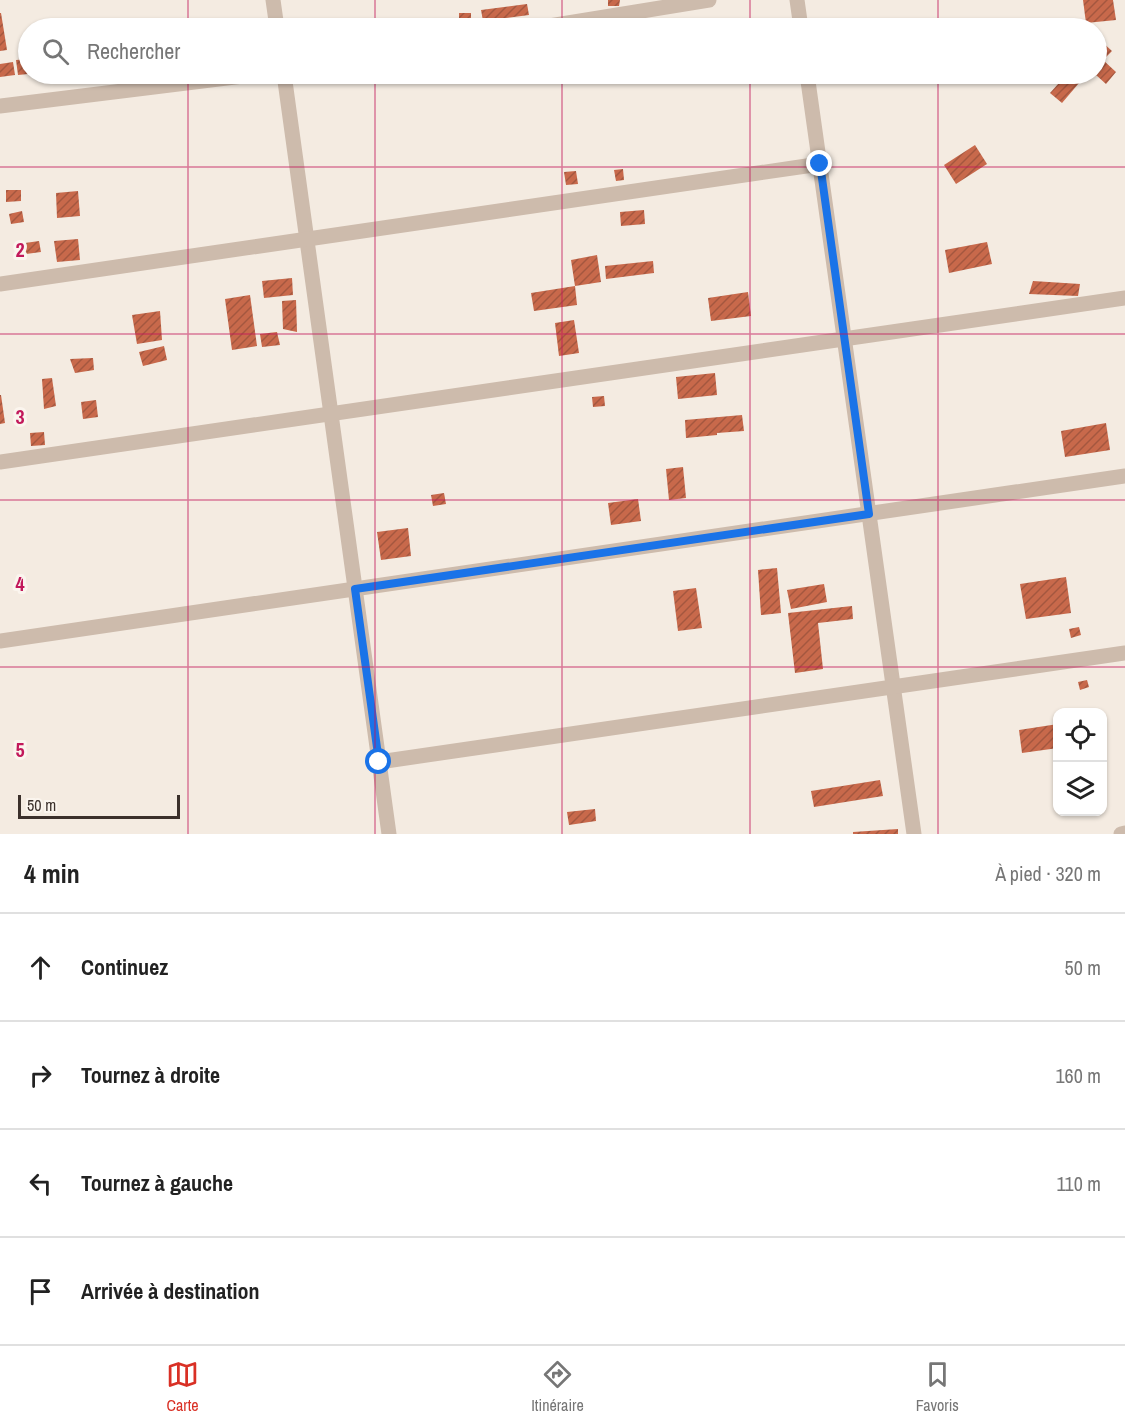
<!DOCTYPE html>
<html lang="fr">
<meta charset="utf-8">
<style>
:root{--surface:#fff;--page:#f6f6f6;--text:#222;--muted:#767676;--line:#e0e0e0;--accent:#d93025}
body{margin:0;font-family:"Archivo Narrow",sans-serif;background:var(--page);color:var(--text)}
.controls{position:absolute;right:18px;bottom:18px;display:grid;overflow:hidden;border-radius:12px;box-shadow:0 2px 4px #0004}
.controls button{width:54px;height:54px;display:grid;place-items:center;padding:0;border:0;border-bottom:2px solid var(--line);background:var(--surface);color:var(--text);font:30px sans-serif}
.scale{position:absolute;left:18px;bottom:15px;width:162px;box-sizing:border-box;padding-left:6px;border:3px solid #3b302b;border-top:0;font-size:16px;line-height:21px;white-space:nowrap;color:#3b302b;-webkit-text-stroke:4px #fbf5ee;paint-order:stroke}
.stop{position:absolute;width:18px;height:18px;margin:-14px;border:4px solid #1a73e8;border-radius:50%;background:#fff}
.stop.end{background:#1a73e8;border-color:#fff;box-shadow:0 2px 6px #0008}
.list{margin:0;padding:0;list-style:none}
h2{display:flex;justify-content:space-between;align-items:center;height:78px;margin:0;padding:0 24px;font-size:26px}
h2 small{font-size:20px;font-weight:400;color:var(--muted)}
.list li{display:grid;grid-template-columns:39px 1fr auto;gap:18px;align-items:center;box-sizing:border-box;height:108px;padding:0 24px;border-top:2px solid var(--line)}
.list b{display:block;font-size:22px;white-space:nowrap}
.list em{font-size:20px;font-style:normal;color:var(--muted)}
.icon{flex:none;width:33px;height:33px;fill:none;stroke:currentColor;stroke-width:2;stroke-linecap:round;stroke-linejoin:round}
.map{position:relative;flex:none;width:1125px;height:834px;overflow:hidden}
.search{position:absolute;background:var(--surface);box-shadow:0 2px 4px #0004;left:18px;right:18px;top:18px;height:66px;display:flex;align-items:center;gap:15px;box-sizing:border-box;padding:0 21px;border-radius:33px;color:var(--muted);font-size:22px}
.sheet{height:510px;background:var(--surface)}
nav{display:flex;justify-content:space-around;align-items:center;box-sizing:border-box;height:84px;border-top:2px solid var(--line);background:var(--surface);font-size:16px;color:var(--muted)}
nav a{display:grid;justify-items:center;gap:3px}
nav .on{color:var(--accent)}
.map>svg:first-child{display:block}
</style>
<div class="map">
<svg width="1125" height="834" viewBox="0 0 1125 834">
<defs>
<pattern id="building-hatch" width="6" height="6" patternUnits="userSpaceOnUse" patternTransform="scale(1.5)"><rect width="6" height="6" fill="#c8694b"/><path d="M-1 1l2-2M0 6l6-6M5 7l2-2" fill="none" stroke="#a4573f"/></pattern>
</defs>
<rect width="100%" height="100%" fill="#f4ebe1"/>
<g fill="url(#building-hatch)">
<path d="M608,0H620L619,6H608Z"/>
<path d="M1083,0H1113L1116,20L1086,23Z"/>
<path d="M527,4L529,15L483,21L481,10Z"/>
<path d="M0,13H1L7,50L0,51Z"/>
<rect x="459" y="13" width="12" height="11"/>
<path d="M1101,41L1112,51L1103,60L1116,72L1106,84L1096,75V45Z"/>
<path d="M28,59V74L18,75L16,60Z"/>
<path d="M13,62L15,75L0,77V64Z"/>
<path d="M1067,74H1082L1085,76L1062,103L1050,93Z"/>
<path d="M975,145L987,164L956,184L944,165Z"/>
<path d="M623,169L624,180L616,181L614,170Z"/>
<path d="M576,171L578,184L566,185L564,172Z"/>
<path d="M6,190H21V201L6,202Z"/>
<path d="M78,191L80,216L57,218L56,193Z"/>
<path d="M644,210L645,224L621,226L620,212Z"/>
<path d="M22,211L24,222L11,224L9,214Z"/>
<path d="M78,239L80,260L57,262L54,241Z"/>
<path d="M39,241L41,252L26,254L25,243Z"/>
<path d="M987,242L992,264L949,273L945,250Z"/>
<path d="M597,255L601,282L575,286L577,305L534,311L531,293L575,286L571,260Z"/>
<path d="M653,261L654,273L606,279L605,266Z"/>
<path d="M292,278L293,295L264,298L262,281Z"/>
<path d="M1033,281L1080,284L1078,296L1029,294Z"/>
<path d="M748,292L751,316L711,321L708,298Z"/>
<path d="M250,295L257,346L232,350L225,299Z"/>
<path d="M296,300L297,332L283,329L282,301Z"/>
<path d="M160,311L162,340L137,344L132,315Z"/>
<path d="M574,320L579,353L559,356L555,323Z"/>
<path d="M277,332L280,345L262,347L260,334Z"/>
<path d="M164,346L167,360L143,366L139,352Z"/>
<path d="M93,358L94,370L75,373L70,359Z"/>
<path d="M715,373L717,395L678,399L676,377Z"/>
<path d="M52,378L56,406L44,409L42,379Z"/>
<path d="M0,395H1L5,423L0,424Z"/>
<path d="M604,396L605,406L593,407L592,397Z"/>
<path d="M96,400L98,417L83,419L81,402Z"/>
<path d="M742,415L744,431L717,433V435L686,438L685,420Z"/>
<path d="M1106,423L1110,450L1065,457L1061,431Z"/>
<path d="M44,432L45,445L31,446L30,433Z"/>
<path d="M683,467L686,498L669,500L666,469Z"/>
<path d="M444,493L446,504L433,506L431,495Z"/>
<path d="M638,499L641,521L611,525L608,503Z"/>
<path d="M408,528L411,556L381,560L377,532Z"/>
<path d="M777,568L781,613L761,615L758,570Z"/>
<path d="M1066,577L1071,613L1026,619L1020,584Z"/>
<path d="M824,584L827,602L791,609L787,590Z"/>
<path d="M696,588L702,628L678,631L673,591Z"/>
<path d="M852,606L853,619L818,623L823,669L795,673L788,613Z"/>
<path d="M1079,627L1081,635L1071,638L1069,629Z"/>
<path d="M1087,680L1089,687L1080,690L1078,682Z"/>
<path d="M1058,724V748L1022,753L1019,730Z"/>
<path d="M880,780L883,796L814,807L811,791Z"/>
<path d="M595,809L596,821L569,825L567,812Z"/>
<path d="M898,829V834H853V832Z"/>
</g>
<g fill="none" stroke-linecap="round" stroke-linejoin="round">
<g stroke="#cdbbac" stroke-width="15">
<path d="M273,0L277,28"/>
<path d="M797,0L801,28"/>
<path d="M537,28L709,0"/>
<path d="M284,74L389,834"/>
<path d="M807,74L914,834"/>
<path d="M0,106L260,74"/>
<path d="M0,284L820,164"/>
<path d="M0,462L1125,298"/>
<path d="M0,641L1125,476"/>
<path d="M379,762L1125,653"/>
<path d="M1121,834L1125,833"/>
</g>
</g>
<g fill="none" stroke-linecap="round" stroke-linejoin="round">
<path stroke="#1a73e8" stroke-width="8" d="M379,762L355,589L869,514L820,164"/>
</g>
<path fill="none" stroke="#c2185b" stroke-width="1.5" stroke-opacity="0.55" d="M188,0V28M375,0V28M562,0V28M750,0V28M938,0V28M188,74V834M375,74V834M562,74V834M750,74V834M938,74V834M0,167H1125M0,334H1125M0,500H1125M0,667H1125"/>
<g font-size="20" text-anchor="middle" font-weight="bold" fill="#c2185b" stroke="#fbf5ee" stroke-width="6" stroke-linejoin="round" paint-order="stroke">
<text x="20" y="257">2</text>
<text x="20" y="424">3</text>
<text x="20" y="591">4</text>
<text x="20" y="757">5</text>
</g>
</svg>
<div class="controls">
<button><svg class="icon" aria-label="locate" viewBox="0 0 24 24"><circle cx="12" cy="12" r="6"/><path d="M12 2v4M12 18v4M2 12h4M18 12h4"/></svg></button>
<button><svg class="icon" aria-label="layers" viewBox="0 0 24 24"><path d="M12 4l9 5-9 5-9-5zM3 14l9 5 9-5"/></svg></button>
</div>
<div class="scale">50 m</div>
<div class="stop" style="left:379px;top:762px"></div>
<div class="stop end" style="left:820px;top:164px"></div>
<div class="search"><svg class="icon" aria-label="search" viewBox="0 0 24 24"><circle cx="10" cy="10" r="6"/><path d="M15 15l6 6"/></svg>Rechercher</div>
</div>
<section class="sheet">
<h2>4 min<small>À pied · 320 m</small></h2>
<ul class="list">
<li><svg class="icon" aria-label="ahead" viewBox="0 0 24 24"><path d="M12 20V5M6 11l6-6 6 6"/></svg><div><b>Continuez</b></div><em>50 m</em></li>
<li><svg class="icon" aria-label="right" viewBox="0 0 24 24"><path d="M7 20v-9h11M14 6l5 5-5 5"/></svg><div><b>Tournez à droite</b></div><em>160 m</em></li>
<li><svg class="icon" aria-label="left" viewBox="0 0 24 24"><path d="M17 20v-9H6M10 6l-5 5 5 5"/></svg><div><b>Tournez à gauche</b></div><em>110 m</em></li>
<li><svg class="icon" aria-label="arrive" viewBox="0 0 24 24"><path d="M6 21V4h12l-3 4 3 4H6"/></svg><div><b>Arrivée à destination</b></div></li>
</ul>
</section>
<nav>
<a class="on"><svg class="icon" aria-label="map" viewBox="0 0 24 24"><path d="M3 6l6-2 6 2 6-2v14l-6 2-6-2-6 2zM9 4v14M15 6v14"/></svg>Carte</a>
<a><svg class="icon" aria-label="directions" viewBox="0 0 24 24"><path d="M12 3l9 9-9 9-9-9zM9 14v-3h6M13 9l2 2-2 2"/></svg>Itinéraire</a>
<a><svg class="icon" aria-label="saved" viewBox="0 0 24 24"><path d="M7 4h10v16l-5-4-5 4z"/></svg>Favoris</a>
</nav>
